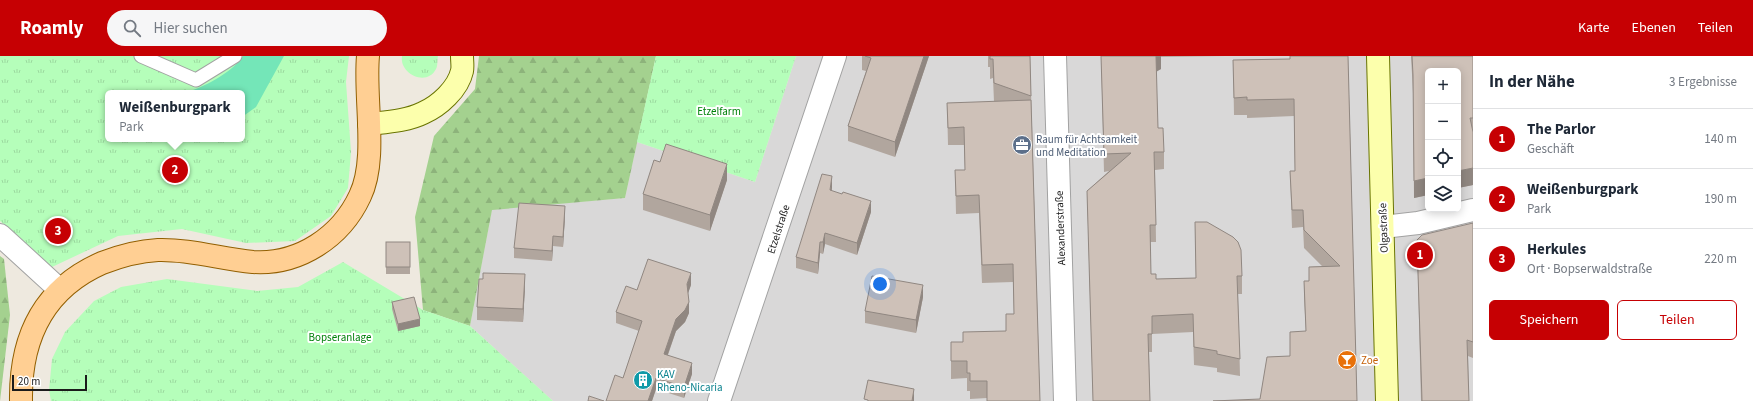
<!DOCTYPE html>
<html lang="de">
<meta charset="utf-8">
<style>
:root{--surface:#fff;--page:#f6f6f7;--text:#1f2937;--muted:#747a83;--line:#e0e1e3;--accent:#c60003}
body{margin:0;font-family:"Source Sans 3",sans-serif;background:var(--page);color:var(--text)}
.controls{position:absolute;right:12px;top:12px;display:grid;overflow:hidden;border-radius:6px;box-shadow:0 2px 10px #0003}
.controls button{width:36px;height:36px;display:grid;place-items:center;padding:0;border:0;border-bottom:1px solid var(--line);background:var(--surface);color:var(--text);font:20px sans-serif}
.scale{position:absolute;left:12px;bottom:10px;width:75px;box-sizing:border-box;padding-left:4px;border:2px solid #1b1b1b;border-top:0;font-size:11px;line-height:14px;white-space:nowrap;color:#1b1b1b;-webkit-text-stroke:3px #fff;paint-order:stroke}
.you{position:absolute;left:880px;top:228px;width:14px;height:14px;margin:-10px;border:3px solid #fff;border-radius:50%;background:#1a73e8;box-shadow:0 0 0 6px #1a73e833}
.badge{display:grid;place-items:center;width:26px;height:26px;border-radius:50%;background:var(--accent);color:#fff;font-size:13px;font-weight:700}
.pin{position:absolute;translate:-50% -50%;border:2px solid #fff;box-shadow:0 1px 4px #0006}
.popup{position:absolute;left:105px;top:34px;width:140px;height:52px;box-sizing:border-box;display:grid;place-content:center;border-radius:6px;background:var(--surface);filter:drop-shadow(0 1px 3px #0005);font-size:13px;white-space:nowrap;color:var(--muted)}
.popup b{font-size:15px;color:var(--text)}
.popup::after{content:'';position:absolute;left:50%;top:100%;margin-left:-8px;border:8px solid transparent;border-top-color:var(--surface)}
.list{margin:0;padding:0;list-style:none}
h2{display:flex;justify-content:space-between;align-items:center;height:52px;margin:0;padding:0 16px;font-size:17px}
h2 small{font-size:13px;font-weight:400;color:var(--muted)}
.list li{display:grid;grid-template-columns:26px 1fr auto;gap:12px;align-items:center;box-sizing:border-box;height:60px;padding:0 16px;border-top:1px solid var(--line)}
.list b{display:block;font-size:15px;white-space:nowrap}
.list p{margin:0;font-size:13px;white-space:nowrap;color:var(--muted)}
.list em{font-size:13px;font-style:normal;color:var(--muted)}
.actions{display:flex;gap:8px;padding:12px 16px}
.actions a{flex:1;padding:9px 0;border:1px solid var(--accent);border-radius:6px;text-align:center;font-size:14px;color:var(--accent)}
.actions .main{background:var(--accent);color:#fff}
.icon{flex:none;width:22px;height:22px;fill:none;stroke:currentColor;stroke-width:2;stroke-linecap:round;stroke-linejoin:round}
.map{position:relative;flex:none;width:1473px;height:345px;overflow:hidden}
header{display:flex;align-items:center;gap:24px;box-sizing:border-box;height:56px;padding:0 20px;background:var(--accent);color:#fff}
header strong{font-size:19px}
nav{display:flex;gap:22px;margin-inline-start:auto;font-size:14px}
.search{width:280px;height:36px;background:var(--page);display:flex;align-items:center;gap:10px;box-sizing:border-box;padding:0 14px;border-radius:22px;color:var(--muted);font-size:15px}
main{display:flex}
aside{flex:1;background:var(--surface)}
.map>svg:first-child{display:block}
</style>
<header>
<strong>Roamly</strong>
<div class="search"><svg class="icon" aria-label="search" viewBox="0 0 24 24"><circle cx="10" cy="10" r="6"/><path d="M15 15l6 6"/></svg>Hier suchen</div>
<nav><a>Karte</a><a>Ebenen</a><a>Teilen</a></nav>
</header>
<main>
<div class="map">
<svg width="1473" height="345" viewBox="0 0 1473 345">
<defs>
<pattern id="forest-firs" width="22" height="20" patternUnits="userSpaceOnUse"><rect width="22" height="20" fill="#a4d18f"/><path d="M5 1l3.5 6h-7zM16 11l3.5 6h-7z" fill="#8db37b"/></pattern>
<pattern id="park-tufts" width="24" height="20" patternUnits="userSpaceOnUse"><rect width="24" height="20" fill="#b5feba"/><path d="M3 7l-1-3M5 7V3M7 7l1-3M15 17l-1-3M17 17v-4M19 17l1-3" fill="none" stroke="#9bd99f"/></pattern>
</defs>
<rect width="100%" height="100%" fill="#eee9df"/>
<path fill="#d9d8d8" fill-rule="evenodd" d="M796,0H1473V345H553L470,270L492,153L625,142L637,86L755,126ZM1428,15H1458V153H1428Z"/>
<g fill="url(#forest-firs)">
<path d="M479,0H656L625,142L492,154L470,270L423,254L415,161L434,80L475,33Z"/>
<path d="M0,200L4,203L10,259L0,345Z"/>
</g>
<g fill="url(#park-tufts)" fill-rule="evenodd">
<path d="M0,0H349L346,26L351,96L348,132L331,160L295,185L246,187L182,173L118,180L52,211L0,165ZM108,37H242V83H108Z"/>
<path d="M402,0H438C437,4 438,10 436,13C427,31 399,18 402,0Z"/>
<path d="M656,0H796L755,126L637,86Z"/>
<path d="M343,206L423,254L470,270L553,345H51L49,334L52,303L65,276L94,245L121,231L167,223L257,235L298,231Z"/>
</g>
<path fill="#74e6b8" d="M243,0H284L256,51L242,61V37H190V35C206,30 234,15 243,0Z"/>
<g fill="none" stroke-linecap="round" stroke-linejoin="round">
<defs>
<path id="lane" d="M141,0L196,24L235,0"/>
<g id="street">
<path d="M1055,0L1065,345"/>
<path d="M1383,171L1418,167L1473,154"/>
<path d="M0,179L60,234"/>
<path d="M719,345L835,0"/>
</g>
<g id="secondary">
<path d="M1378,0L1387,345"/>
<path d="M369,68C386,66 407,65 423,57C439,50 458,33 462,15C463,11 462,5 462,0"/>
</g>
<path id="primary" d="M21,345C20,282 43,233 102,207C120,200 138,195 158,194C190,193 221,203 253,206C299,209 341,181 360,140C378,103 364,42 368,0"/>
</defs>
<use href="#lane" stroke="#a2a2a2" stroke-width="15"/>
<use href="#street" stroke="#a2a2a2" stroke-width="24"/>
<use href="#secondary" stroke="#697400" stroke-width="24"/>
<use href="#primary" stroke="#925f00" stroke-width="24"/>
<use href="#lane" stroke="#fff" stroke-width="13"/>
<use href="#street" stroke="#fff" stroke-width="22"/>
<use href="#secondary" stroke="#fcffac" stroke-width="22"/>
<use href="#primary" stroke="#ffcf93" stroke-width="22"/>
</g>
<g fill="#b1a69e">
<path d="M862,0H929L895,101L848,85V70L866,15L862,14Z"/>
<path d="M988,0H1030L1040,345H987V342L970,343V335H967V322L951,323V286H963L1006,275V258H1014L1013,226L982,227L979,157L956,158L955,114H965L964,89H948L947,47L994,46L993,22L990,23V11H988Z"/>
<path d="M1101,0H1225L1161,1V13L1156,15L1158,72L1164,96V113L1155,114L1156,186H1150L1151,218L1156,223L1196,222L1195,166L1242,220V238H1238L1240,320L1217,316V312L1194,309L1193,276L1152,278V296H1149L1150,345H1093L1087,135L1109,115L1104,116Z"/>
<path d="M1290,0H1348L1357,345L1260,343L1290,300V276H1306L1304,242V225H1309V211L1322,210L1304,192L1303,171L1292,172L1290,115H1295L1294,60L1247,62V59H1234L1233,4L1290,3Z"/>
<path d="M1411,0H1473V129L1458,132V15H1428V139L1414,142L1413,37Z"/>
<path d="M660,106L727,124L710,175L643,154V138Z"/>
<path d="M832,132V135L871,156L857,199L825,188L823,198L820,197L818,218L796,212V201Z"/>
<path d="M565,160L563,191L553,190L552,205L514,202V192Z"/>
<path d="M1473,167V302L1468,300L1469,345H1421L1417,184Z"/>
<rect x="386" y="186" width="24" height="32"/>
<path d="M483,223L525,230L523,266L477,264V251Z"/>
<path d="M691,229L688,237L689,257L685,266L676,275L668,299L692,318L684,342L656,333L652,345H606L623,322L639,275L616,267V256Z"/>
<path d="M923,241L916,277L865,267V255Z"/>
<path d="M392,246L420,270L398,275L392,253Z"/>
</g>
<g fill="#908781">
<path d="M924,0H929L895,101V86Z"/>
<path d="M1156,0H1161V13L1156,16Z"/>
<path d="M727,108V124L710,175V159Z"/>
<path d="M1473,112V129L1458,132V115Z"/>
<path d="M832,120V132L830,146V134Z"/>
<path d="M1428,122V139L1414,142V125Z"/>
<path d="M871,145V156L857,199V187Z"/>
<path d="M565,150V160L563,191V181Z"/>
<path d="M825,177V188L823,198V186Z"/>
<path d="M553,180V190L552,205V195Z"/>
<path d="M820,186V197L818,218V207Z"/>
<path d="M691,217V229L687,240V228Z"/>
<path d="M525,218V230L523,266V253Z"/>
<path d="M923,229V241L916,277V264Z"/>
<path d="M689,246V257L685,266L676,275L664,309V298L676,263Z"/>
<path d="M420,263V270L398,275V268Z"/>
<path d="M692,307V318L684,342V331Z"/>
<path d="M656,322V333L652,345H648Z"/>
<path d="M914,333V345H912Z"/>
</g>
<g fill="#cec1b8" stroke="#908781">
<path d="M865,0H924L895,86L848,70L871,2Z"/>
<path d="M990,0H1030L1031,40L994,27L993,3H990Z"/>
<path d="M1101,0H1156L1158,72H1163L1164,96H1154L1156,169H1150L1151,218H1156V223L1196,222L1195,166H1207L1233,181L1238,186L1241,194L1242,220H1237L1240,303L1217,298V295L1194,291L1193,258L1152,260V278H1148L1150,345H1093L1087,135L1131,97L1104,98Z"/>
<path d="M1290,0H1348L1357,345H1213L1260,343L1267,301L1290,300V276L1306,275L1304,225H1309V211L1340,210L1304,174L1303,154H1292L1290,115H1295L1294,43L1247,44V41L1234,42L1233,4L1290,3Z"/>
<path d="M1412,0H1473V62H1470L1473,76V112L1458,115V15H1428V122L1414,125L1413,19Z"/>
<path d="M1031,44L1040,345H987V325H970V317H967V305H951V286H963V276L1006,275V258H1014L1013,208L982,209L979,139L956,140L955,114H965L964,71L948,72L947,47Z"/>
<path d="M666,88L727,108L710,159L643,138L654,104L660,106Z"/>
<path d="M822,118L832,120L830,134L842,138L843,136L871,145L857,187L825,177L823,186H820L818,207L796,201Z"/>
<path d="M519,147L565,150L563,181L553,180L552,195L514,192Z"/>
<path d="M1473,167V286L1467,284L1469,345H1422L1417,184L1422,179Z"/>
<rect x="386" y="186" width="24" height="25"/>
<path d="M648,203L691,217L687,228L689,246L685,254L676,263L664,298L692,307L684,331L656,322L648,345H606L615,319L623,322L642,265L616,256L626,230L637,234Z"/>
<path d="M483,217L525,218L523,253L477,251L479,223H483Z"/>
<path d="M872,220L923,229L916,264L865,255Z"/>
<path d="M414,241L420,263L398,268L392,246Z"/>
<path d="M868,324L914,333L912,345H868V344L864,343Z"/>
<path d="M589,340L604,345H588Z"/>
</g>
<defs>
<symbol id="office-disc" viewBox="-11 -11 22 22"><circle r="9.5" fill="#5c6f8a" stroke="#fff"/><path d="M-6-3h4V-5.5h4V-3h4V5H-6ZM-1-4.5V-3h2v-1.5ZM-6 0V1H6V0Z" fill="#fff"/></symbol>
<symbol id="bar-disc" viewBox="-11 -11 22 22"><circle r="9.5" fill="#e8710a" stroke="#fff"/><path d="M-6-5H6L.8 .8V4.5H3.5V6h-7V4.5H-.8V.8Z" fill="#fff"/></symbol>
<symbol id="building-disc" viewBox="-11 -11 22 22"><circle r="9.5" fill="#0f9aa8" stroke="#fff"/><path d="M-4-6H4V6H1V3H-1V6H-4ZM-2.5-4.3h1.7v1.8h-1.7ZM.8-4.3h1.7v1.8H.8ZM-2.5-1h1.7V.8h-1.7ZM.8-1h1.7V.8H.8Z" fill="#fff"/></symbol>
</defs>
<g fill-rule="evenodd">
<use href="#office-disc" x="1011" y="78" width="22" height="22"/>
<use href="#bar-disc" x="1336" y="293" width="22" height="22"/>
<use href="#building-disc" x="632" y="313" width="22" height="22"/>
</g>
<g text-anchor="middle" stroke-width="4" stroke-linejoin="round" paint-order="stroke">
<g font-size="11" fill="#01810a" stroke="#fff">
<text x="719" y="59">Etzelfarm</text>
<text x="340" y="285">Bopseranlage</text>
</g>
<g font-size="11" fill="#4e5e75" stroke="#fff" text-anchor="start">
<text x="1036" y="87">Raum für Achtsamkeit<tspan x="1036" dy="13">und Meditation</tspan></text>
</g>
<g font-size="11" fill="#1b1b1b" stroke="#fff">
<text transform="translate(1060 172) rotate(-92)" y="4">Alexanderstraße</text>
<text transform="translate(1383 172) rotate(-92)" y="4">Olgastraße</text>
<text transform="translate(778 173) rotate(-72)" y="4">Etzelstraße</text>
</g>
<g font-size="11" fill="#c56008" stroke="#fff" text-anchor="start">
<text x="1361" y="308">Zoe</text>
</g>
<g font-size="11" fill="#0d838f" stroke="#fff" text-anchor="start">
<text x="657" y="322">KAV<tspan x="657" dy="13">Rheno-Nicaria</tspan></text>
</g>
</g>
</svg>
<div class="controls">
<button>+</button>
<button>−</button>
<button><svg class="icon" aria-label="locate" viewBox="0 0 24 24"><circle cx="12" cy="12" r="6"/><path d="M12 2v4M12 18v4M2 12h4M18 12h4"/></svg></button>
<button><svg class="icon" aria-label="layers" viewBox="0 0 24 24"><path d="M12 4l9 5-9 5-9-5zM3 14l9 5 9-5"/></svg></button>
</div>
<div class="scale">20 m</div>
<div class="you"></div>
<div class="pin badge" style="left:1420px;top:199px">1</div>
<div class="pin badge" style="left:175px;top:114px">2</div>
<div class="popup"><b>Weißenburgpark</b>Park</div>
<div class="pin badge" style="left:58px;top:175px">3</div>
</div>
<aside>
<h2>In der Nähe<small>3 Ergebnisse</small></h2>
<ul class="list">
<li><span class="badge">1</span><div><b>The Parlor</b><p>Geschäft</p></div><em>140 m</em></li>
<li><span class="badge">2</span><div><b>Weißenburgpark</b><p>Park</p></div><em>190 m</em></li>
<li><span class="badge">3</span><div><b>Herkules</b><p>Ort · Bopserwaldstraße</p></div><em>220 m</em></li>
</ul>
<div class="actions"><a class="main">Speichern</a><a>Teilen</a></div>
</aside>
</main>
